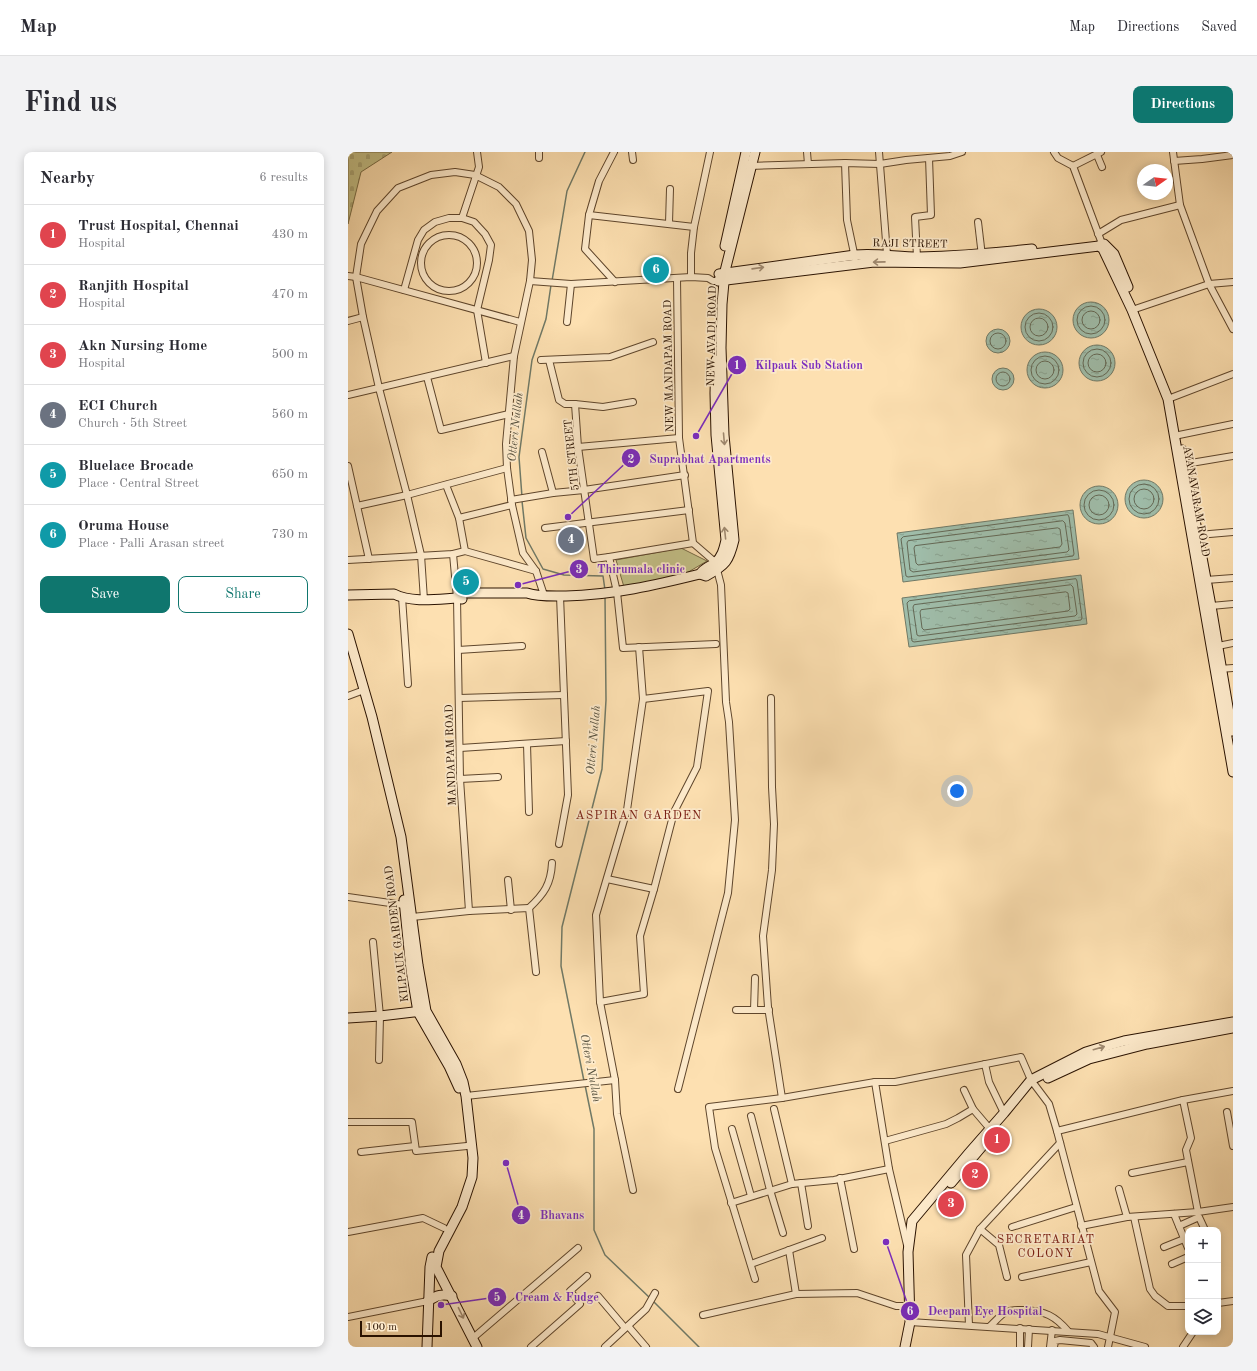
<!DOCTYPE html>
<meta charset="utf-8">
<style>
:root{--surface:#fff;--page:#f2f2f3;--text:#2b2b33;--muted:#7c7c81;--line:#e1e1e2;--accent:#0f766e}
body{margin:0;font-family:"Old Standard TT",serif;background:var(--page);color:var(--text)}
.controls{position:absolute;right:12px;bottom:12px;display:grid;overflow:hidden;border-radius:8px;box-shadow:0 2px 10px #0003}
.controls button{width:36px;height:36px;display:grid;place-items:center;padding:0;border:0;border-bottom:1px solid var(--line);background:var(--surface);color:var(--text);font:20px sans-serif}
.compass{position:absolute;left:789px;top:12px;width:36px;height:36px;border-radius:50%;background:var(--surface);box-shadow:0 2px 10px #0003;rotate:76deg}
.scale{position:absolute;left:12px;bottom:10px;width:82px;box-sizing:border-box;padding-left:4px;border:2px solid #2a1200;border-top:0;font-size:11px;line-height:14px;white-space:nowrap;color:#2a1200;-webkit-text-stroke:3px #feebcc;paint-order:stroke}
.you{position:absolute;left:609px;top:639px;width:14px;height:14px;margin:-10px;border:3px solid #fff;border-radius:50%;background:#1a73e8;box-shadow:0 0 0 6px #1a73e833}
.badge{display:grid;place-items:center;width:26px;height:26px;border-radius:50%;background:var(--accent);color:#fff;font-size:13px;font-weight:700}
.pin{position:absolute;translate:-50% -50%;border:2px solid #fff;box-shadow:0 1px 4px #0006}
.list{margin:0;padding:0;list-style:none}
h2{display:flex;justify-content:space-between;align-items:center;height:52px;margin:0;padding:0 16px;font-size:17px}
h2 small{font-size:13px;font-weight:400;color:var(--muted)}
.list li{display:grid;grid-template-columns:26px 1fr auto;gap:12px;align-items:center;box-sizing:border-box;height:60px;padding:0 16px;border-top:1px solid var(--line)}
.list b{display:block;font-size:15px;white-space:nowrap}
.list p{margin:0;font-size:13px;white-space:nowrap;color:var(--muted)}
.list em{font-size:13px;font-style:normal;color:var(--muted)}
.actions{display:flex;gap:8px;padding:12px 16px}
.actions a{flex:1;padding:9px 0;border:1px solid var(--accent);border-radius:8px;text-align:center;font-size:14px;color:var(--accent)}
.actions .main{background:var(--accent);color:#fff}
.icon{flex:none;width:22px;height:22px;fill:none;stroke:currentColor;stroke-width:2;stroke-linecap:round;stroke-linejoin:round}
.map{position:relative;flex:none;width:885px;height:1195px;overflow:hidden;border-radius:8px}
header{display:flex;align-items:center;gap:24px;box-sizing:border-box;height:56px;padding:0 20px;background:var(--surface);border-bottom:1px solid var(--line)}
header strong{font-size:19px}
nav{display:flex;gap:22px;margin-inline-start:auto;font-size:14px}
.intro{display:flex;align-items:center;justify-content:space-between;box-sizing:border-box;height:96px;padding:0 24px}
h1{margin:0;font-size:28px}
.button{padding:10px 18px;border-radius:8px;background:var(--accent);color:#fff;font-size:14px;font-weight:700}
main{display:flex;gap:24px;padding:0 24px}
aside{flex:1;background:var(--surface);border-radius:8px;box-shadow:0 2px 10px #0003}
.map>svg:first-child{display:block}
</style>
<header>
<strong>Map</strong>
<nav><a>Map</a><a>Directions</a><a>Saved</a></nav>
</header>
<div class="intro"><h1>Find us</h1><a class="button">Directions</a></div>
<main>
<aside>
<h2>Nearby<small>6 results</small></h2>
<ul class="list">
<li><span class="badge" style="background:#e0444e">1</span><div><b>Trust Hospital, Chennai</b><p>Hospital</p></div><em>430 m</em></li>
<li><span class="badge" style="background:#e0444e">2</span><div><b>Ranjith Hospital</b><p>Hospital</p></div><em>470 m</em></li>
<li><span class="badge" style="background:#e0444e">3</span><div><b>Akn Nursing Home</b><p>Hospital</p></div><em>500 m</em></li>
<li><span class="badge" style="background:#6b7280">4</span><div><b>ECI Church</b><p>Church · 5th Street</p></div><em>560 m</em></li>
<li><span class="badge" style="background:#0f9aa8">5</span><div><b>Bluelace Brocade</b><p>Place · Central Street</p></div><em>650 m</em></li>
<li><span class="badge" style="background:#0f9aa8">6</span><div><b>Oruma House</b><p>Place · Palli Arasan street</p></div><em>730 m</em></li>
</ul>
<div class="actions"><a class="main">Save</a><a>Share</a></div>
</aside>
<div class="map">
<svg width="885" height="1195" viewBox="0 0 885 1195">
<defs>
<pattern id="cemetery-stones" width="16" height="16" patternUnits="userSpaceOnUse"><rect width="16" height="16" fill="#c4c188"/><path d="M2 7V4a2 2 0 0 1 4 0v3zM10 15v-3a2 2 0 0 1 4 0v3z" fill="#a9a574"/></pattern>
<pattern id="water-ripples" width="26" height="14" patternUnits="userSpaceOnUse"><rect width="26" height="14" fill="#9fbdaa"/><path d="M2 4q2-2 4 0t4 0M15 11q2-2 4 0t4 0" fill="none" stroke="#89a190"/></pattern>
</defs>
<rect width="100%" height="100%" fill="#fde0b1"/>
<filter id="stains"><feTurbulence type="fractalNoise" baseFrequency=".005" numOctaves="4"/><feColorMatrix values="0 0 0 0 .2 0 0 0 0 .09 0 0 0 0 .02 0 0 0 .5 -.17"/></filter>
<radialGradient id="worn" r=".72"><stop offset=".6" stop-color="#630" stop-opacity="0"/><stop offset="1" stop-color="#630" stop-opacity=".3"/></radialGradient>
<path fill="#c4c188" stroke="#776a44" d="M333,396L359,409L337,422L276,435L268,408Z"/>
<path fill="url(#cemetery-stones)" stroke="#776a44" d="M0,0H44L13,20L0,72Z"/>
<g fill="url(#water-ripples)" stroke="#707966">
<circle cx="743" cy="168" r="18"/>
<circle cx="691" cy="175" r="18"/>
<circle cx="650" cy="189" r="12"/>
<circle cx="749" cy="211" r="18"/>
<circle cx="697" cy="218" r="18"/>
<circle cx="655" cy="227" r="11"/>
<circle cx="796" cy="347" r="19"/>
<circle cx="751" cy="353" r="19"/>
<path d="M725,358L731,407L555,430L549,381Z"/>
<path d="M733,423L739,472L561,495L554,446Z"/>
</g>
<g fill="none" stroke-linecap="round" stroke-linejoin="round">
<g stroke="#646855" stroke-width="1">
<circle cx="743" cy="168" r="14"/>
<circle cx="743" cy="168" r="9"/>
<circle cx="691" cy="175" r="14"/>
<circle cx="691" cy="175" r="9"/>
<circle cx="650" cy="189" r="8"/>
<circle cx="749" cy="211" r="14"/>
<circle cx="749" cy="211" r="9"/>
<circle cx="697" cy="218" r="14"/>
<circle cx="697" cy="218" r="9"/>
<circle cx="655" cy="227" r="7"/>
<circle cx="796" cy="347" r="15"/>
<circle cx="796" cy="347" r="10"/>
<circle cx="751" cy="353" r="15"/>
<circle cx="751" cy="353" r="10"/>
<path d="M720,363L721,365L726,402L725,404L560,425L558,424L553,387L555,385Z"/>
<path d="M715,369L717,371L721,398L719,400L565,420L562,418L559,391L560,389Z"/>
<path d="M710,376L712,377L714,392L712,395L570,413L568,411L566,396L567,394Z"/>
<path d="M728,427L729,429L734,466L733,468L566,490L564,489L559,451L561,449Z"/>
<path d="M723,433L725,435L729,462L727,464L571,484L569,483L565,455L566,453Z"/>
<path d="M718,440L720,441L722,457L720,459L576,478L574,476L572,460L573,458Z"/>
</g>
<g stroke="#707966" stroke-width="1.5">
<path d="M204,129L219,39L237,0"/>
<path d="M174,345L171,305L184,208L198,167L203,133"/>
<path d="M174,349L178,386L195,417L216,423L255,424L257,438"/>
<path d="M236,929L213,814L214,775L254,617L258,548L257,444"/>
<path d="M237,933L246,977V1078L257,1103L302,1146"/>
<path d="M305,1149L351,1195"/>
</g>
<defs>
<g id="street">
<path d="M191,0V6"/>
<path d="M266,0L251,29L241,63L237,97L267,130"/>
<path d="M284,0L285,8"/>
<path d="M459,0L460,12"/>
<path d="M531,0L539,102"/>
<path d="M706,0L710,6L725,14L753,89L751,94"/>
<path d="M825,0L832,53L861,132L885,177"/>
<path d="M749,3L754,15"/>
<path d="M826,9L854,7L885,3"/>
<path d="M497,11L499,68L507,106"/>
<path d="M401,14L497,11L532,12L558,8L602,4L614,0"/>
<path d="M725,14L753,0"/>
<path d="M241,63L346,75"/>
<path d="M114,66L131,15L129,0"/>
<path d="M630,70L634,104"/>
<path d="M321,71L322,37"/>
<path d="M750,82L773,68L832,53"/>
<circle cx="101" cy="111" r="28"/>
<path d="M569,105L567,65L583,63L581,6"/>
<path d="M0,124L8,125L172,170"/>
<path d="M343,125V101L346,75L362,0"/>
<path d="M329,126L331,286L345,391L367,410L373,433L378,550L381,570L387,668L380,741L330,937"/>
<path d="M182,129L223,132L343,125L360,126L365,129H370"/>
<path d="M56,138L70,88L76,78L87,70L101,66H114L126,70L137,82L143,93L141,108L129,158L138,211"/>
<path d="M784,158L861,132L885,130"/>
<path d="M0,169L15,165"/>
<path d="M219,170L223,132"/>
<path d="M193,208L262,205L305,190"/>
<path d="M201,208L211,248L217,252H227L230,295L246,407L261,405L269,440L275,496L368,492"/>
<path d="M79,225L93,278L161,262"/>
<path d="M0,243L166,204"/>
<path d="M820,247L885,222"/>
<path d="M227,252L255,255L285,250"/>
<path d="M831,283L885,272"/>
<path d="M230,295L331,286"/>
<path d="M194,300L205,341"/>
<path d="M837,312L885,304"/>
<path d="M0,314L21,407"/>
<path d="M98,333L111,366L117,399"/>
<path d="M163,348L205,341L236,338L337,323"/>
<path d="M9,354L59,343L159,316"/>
<path d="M111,366L164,353"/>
<path d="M197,376L341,358"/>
<path d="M850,383L885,380"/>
<path d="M105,402L109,446L112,627L121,759"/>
<path d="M261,405L345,391"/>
<path d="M0,408L105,402L117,399L188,419"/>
<path d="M858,428L885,426"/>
<path d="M54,445L60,532"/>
<path d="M76,448L73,403L59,343L31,236L15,165L8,125L13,92L29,59L50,36L83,23L107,20L127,23L151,35L168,52L181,79L184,108L182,129L166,204L158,292L159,316L164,353L175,401L188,419L196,443"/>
<path d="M863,454L885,452"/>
<path d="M870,494L885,491"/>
<path d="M110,498L174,494"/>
<path d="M871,517L885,516"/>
<path d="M0,544L16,538"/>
<path d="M111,546L216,543"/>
<path d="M423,546L424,635L426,672L424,718L415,784L420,855L434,946"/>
<path d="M179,592L181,660"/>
<path d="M112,596L218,589"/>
<path d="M112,627L150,625"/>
<path d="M211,692L220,643L212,444"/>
<path d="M259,727L306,737"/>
<path d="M160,728L163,758"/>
<path d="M0,745L56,753"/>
<path d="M181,756C196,742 203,732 204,711"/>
<path d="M64,765L121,759L181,756L188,820"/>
<path d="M25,790L32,864L31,908"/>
<path d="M252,850L296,842L292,784L306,737L326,660L349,615L360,539L295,547"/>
<path d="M388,858H421"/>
<path d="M406,858L407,826"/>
<path d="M637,912L641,930L656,961"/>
<path d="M527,930L541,1017L559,1093"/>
<path d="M616,938L625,957L642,977"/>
<path d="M118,944L267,928"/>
<path d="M835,948L843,986L838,998L850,1060"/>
<path d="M426,957L444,1032"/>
<path d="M879,960L885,994"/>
<path d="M403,964L422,1038L435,1081"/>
<path d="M0,970H64L68,999L119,994"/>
<path d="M384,977L403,1044"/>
<path d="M709,979L835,948L885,939"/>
<path d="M537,989L598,972L610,966L625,957"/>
<path d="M13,1000L67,994"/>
<path d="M784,1021L840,1010"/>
<path d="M492,1026L506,1097"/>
<path d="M453,1031L460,1074"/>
<path d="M771,1037L779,1065"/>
<path d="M285,1038L269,962L267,928L252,850L248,763L279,658L295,547L291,495"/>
<path d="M383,1051L444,1032L486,1028L541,1017"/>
<path d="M826,1062L840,1096"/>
<path d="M786,1065L802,1137L807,1144L820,1154H840"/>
<path d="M733,1074L779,1065L850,1060L885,1055"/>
<path d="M831,1074L851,1065L857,1078"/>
<path d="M664,1075L728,1055"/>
<path d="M632,1077L651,1093L659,1125"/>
<path d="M0,1080L75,1066L96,1076"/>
<path d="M816,1095L836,1087"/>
<path d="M441,1098L448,1142"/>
<path d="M403,1112L474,1086"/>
<path d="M824,1112L840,1105"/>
<path d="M674,1125L743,1110"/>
<path d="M407,1127L367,996L361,955L434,946L527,930H547L673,905L683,928L701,952L709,979L751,1139L767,1160L760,1195"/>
<path d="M250,1144L277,1176"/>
<path d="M870,1151L885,1149"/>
<path d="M355,1163L448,1142L509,1141L548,1154H562"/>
<path d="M0,1165L80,1149"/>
<path d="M562,1170L750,1182L797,1195"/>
<path d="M621,1173L618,1103L632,1077L712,991"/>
<path d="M280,1174L298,1195"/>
<path d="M642,1174C647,1170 652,1163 658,1160C664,1157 670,1158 677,1158C697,1159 707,1164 720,1179"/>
<path d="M125,1186L230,1096"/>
<path d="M183,1195L232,1152L222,1139L239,1124"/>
<path d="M257,1195L298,1157L307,1141"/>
<path d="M672,1195V1176"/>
<path d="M680,1195L681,1177"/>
<path d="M702,1195L704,1178"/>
<path d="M706,1195L707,1189L712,1188L743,1191L746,1195"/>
<path d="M835,1195L845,1180"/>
</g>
<g id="secondary">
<path d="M756,92L766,102L780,135"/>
<path d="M377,94L398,0"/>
<path d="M371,122L507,103C529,101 549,105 571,105C609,104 646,101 684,97"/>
<path d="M370,129L526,110L612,111L751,94L755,97L784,158L820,247L885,620"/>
<path d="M834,298L863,454L884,579"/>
<path d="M352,422C356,416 361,415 367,411C374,405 376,397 378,388L368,283L367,241L368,208"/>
<path d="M0,443L46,442C63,451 90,447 109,446L114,447"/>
<path d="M109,446L115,441H179C191,445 206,444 218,444C264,443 308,433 352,422L358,424C378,413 381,409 386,388L376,283L373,196L374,152L377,119L407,0"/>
<path d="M0,482L24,565L53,685L70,813L78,859L108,912L115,930L118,944L125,1006L124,1025L114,1055L91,1099L88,1115L129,1195"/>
<path d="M56,748L63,818L70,860L101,914L111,936"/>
<path d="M0,866L32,864L74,859"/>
<path d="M700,926L741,907L799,892L885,876"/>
<path d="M603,1031L636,992"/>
<path d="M80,1149C89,1143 94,1142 104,1144"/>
<path d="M79,1195L82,1115L84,1105"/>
<path d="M557,1195L562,1170L560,1100L564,1069L621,1001L656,961L683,928L738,900L751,896L776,889L885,870"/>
</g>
</defs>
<use href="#street" stroke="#5f462c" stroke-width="8"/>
<use href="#secondary" stroke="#2a1200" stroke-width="11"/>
<use href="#street" stroke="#feebcc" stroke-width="6"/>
<use href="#secondary" stroke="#feebcc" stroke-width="9"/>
</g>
<defs><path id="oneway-shaft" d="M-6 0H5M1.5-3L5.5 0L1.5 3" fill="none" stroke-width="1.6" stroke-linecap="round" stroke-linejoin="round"/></defs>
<g stroke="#9f8970">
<use href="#oneway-shaft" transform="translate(531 110) rotate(179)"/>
<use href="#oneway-shaft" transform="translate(410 116) rotate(-8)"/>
<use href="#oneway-shaft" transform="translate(376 287) rotate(85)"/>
<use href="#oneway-shaft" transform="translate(377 381) rotate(-96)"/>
<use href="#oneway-shaft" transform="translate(751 896) rotate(-16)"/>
<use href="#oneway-shaft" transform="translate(113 1161) rotate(64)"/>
</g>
<g text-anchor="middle" stroke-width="3.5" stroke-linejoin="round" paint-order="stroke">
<g font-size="11" fill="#2a1200" stroke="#feebcc">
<text transform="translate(562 91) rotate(1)" y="4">RAJI STREET</text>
<text transform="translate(363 184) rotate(-89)" y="4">NEW AVADI ROAD</text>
<text transform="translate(320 214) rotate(-91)" y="4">NEW MANDAPAM ROAD</text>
<text transform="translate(223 303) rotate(-96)" y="4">5TH STREET</text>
<text transform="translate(849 349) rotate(80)" y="4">AYANAVARAM ROAD</text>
<text transform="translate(102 603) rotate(-92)" y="4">MANDAPAM ROAD</text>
<text transform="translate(48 782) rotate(-97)" y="4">KILPAUK GARDEN ROAD</text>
</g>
<g font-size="12" font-style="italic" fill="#534e3c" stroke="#feebcc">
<text transform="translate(167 275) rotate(-84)" y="4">Otteri Nullah</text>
<text transform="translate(245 588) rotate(-85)" y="4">Otteri Nullah</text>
<text transform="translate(243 916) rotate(79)" y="4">Otteri Nullah</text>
</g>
<g font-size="12" letter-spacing="1" fill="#7a1f14" stroke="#feebcc">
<text x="291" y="667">ASPIRAN GARDEN</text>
<text x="698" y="1091">SECRETARIAT<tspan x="698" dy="14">COLONY</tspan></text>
</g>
</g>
<path fill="none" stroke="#7b2cbf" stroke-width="1.5" d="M348 284L389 213M220 365L283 306M170 433L231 417M158 1011L173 1063M93 1153L149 1145M538 1090L562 1159"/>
<g fill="#7b2cbf" stroke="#feebcc" stroke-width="1.5">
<circle cx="348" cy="284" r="4"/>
<circle cx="220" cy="365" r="4"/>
<circle cx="170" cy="433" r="4"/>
<circle cx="158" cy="1011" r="4"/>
<circle cx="93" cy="1153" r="4"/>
<circle cx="538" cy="1090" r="4"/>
<circle cx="389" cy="213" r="10"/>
<circle cx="283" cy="306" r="10"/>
<circle cx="231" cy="417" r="10"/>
<circle cx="173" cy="1063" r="10"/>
<circle cx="149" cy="1145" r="10"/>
<circle cx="562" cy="1159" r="10"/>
</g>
<g font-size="12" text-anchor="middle" font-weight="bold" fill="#fff">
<text x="389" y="217">1</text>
<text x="283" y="311">2</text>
<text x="231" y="421">3</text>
<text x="173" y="1067">4</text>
<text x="149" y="1149">5</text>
<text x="562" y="1163">6</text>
</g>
<g font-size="12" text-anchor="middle" font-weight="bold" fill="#7b2cbf" stroke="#feebcc" stroke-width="3.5" stroke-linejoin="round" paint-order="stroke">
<text x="461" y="217">Kilpauk Sub Station</text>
<text x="362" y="311">Suprabhat Apartments</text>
<text x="293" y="421">Thirumala clinic</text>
<text x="214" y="1067">Bhavans</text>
<text x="209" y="1149">Cream &amp; Fudge</text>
<text x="637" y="1163">Deepam Eye Hospital</text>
</g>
<rect width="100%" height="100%" filter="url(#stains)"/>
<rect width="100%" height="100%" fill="url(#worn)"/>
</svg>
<div class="controls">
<button>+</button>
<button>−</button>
<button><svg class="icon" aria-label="layers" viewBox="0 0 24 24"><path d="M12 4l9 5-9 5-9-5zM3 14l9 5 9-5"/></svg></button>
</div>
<svg class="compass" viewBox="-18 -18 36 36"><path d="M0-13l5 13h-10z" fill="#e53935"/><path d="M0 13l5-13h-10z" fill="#7c7c81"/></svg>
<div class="scale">100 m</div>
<div class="you"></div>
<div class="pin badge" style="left:649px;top:988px;background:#e0444e">1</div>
<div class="pin badge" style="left:627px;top:1023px;background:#e0444e">2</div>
<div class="pin badge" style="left:603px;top:1052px;background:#e0444e">3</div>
<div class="pin badge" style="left:223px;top:388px;background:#6b7280">4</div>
<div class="pin badge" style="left:118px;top:430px;background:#0f9aa8">5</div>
<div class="pin badge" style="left:308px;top:118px;background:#0f9aa8">6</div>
</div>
</main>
